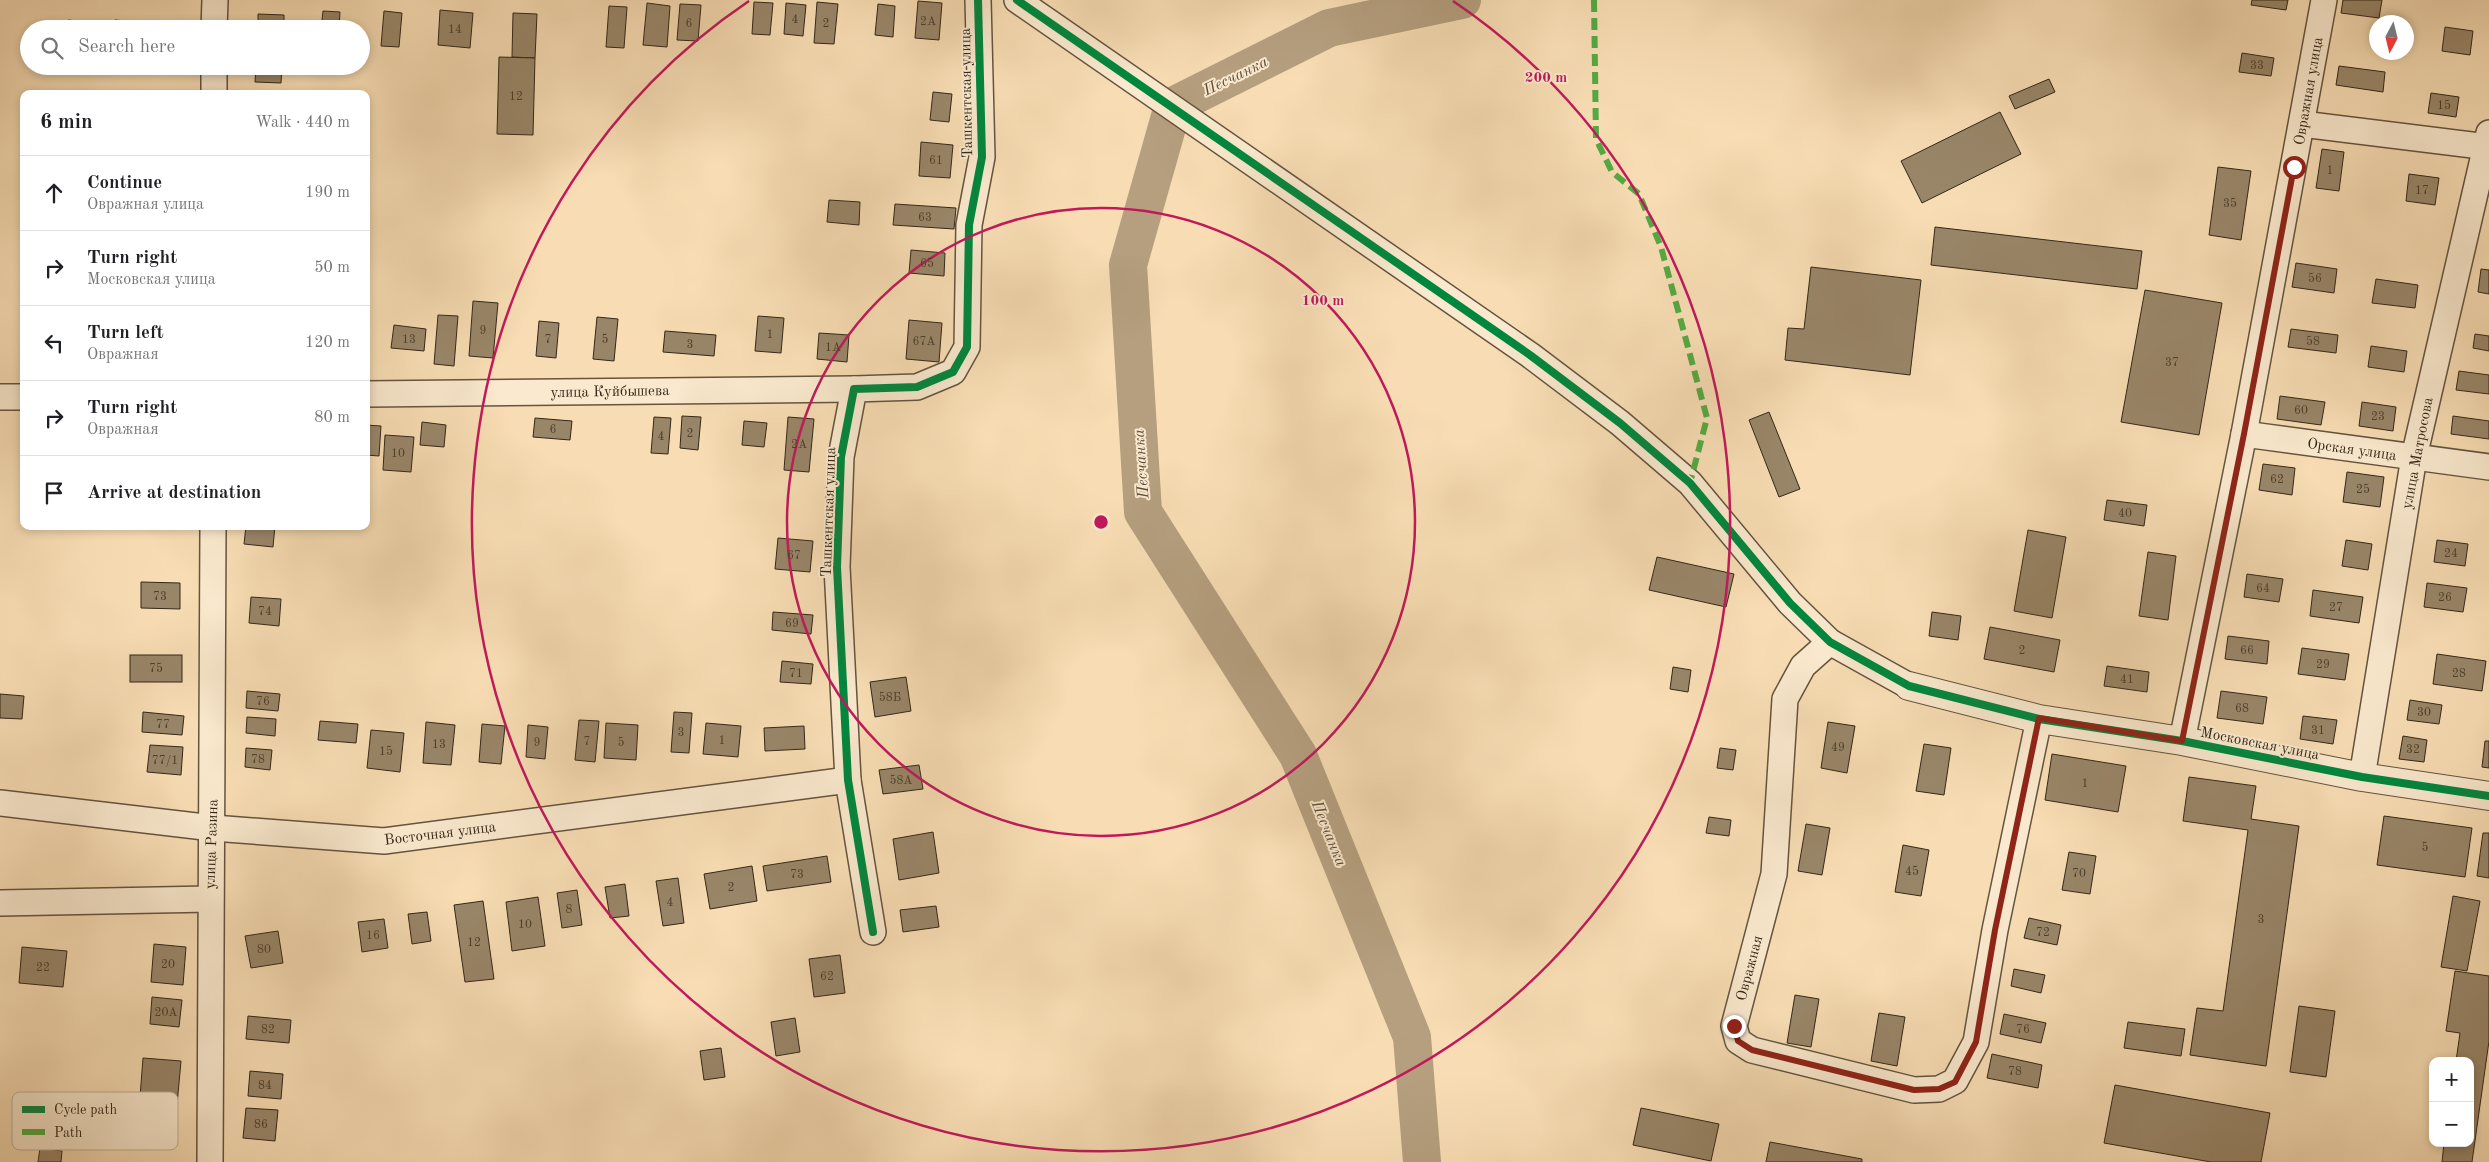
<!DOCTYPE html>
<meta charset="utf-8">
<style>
:root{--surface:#fff;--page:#f2f2f2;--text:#202124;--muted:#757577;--line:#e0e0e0}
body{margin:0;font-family:"Old Standard TT",serif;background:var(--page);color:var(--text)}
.controls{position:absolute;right:15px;bottom:15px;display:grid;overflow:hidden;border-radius:10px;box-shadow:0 2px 8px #0003}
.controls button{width:45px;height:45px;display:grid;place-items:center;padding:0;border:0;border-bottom:1px solid var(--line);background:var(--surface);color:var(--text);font:25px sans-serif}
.compass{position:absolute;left:2369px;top:15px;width:45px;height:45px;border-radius:50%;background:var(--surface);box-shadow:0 2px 8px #0003;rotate:187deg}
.stop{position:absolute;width:15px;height:15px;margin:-11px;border:4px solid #8f2418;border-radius:50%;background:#fff}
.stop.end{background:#8f2418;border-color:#fff;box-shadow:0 1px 5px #0008}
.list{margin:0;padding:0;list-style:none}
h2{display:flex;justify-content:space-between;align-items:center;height:65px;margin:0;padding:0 20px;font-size:21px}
h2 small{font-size:16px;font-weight:400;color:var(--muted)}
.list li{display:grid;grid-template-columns:32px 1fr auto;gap:15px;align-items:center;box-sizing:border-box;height:75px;padding:0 20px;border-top:1px solid var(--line)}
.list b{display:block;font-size:19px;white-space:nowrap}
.list p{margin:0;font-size:16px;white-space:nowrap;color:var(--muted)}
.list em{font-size:16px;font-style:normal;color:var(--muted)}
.icon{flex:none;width:28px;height:28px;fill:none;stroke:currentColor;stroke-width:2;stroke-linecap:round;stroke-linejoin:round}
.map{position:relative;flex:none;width:2489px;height:1162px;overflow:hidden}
.search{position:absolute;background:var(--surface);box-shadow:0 2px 8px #0003;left:20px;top:20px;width:350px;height:55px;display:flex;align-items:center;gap:12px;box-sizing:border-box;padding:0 18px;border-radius:28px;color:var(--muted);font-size:19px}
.panel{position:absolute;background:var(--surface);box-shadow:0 2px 8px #0003;left:20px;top:90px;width:350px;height:440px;border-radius:10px}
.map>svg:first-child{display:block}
</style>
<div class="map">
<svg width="2489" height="1162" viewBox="0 0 2489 1162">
<rect width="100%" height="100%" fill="#f8ddb4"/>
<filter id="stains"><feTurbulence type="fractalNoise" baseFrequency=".004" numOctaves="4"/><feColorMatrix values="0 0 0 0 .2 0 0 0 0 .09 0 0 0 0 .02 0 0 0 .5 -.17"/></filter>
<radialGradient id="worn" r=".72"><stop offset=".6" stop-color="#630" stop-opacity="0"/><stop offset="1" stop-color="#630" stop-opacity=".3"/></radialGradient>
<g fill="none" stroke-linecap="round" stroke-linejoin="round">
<path stroke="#b59f7f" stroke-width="38" d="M1422,1162L1412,1037L1298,755L1143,512L1128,265L1173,106L1329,28L1462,0"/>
</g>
<g fill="#998669" stroke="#332717">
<path d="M2252,0H2288L2286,10L2251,5Z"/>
<path d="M2343,0H2382L2379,18L2341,13Z"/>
<path d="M918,1L942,3L939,40L915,38Z"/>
<path d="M754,2L773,3L770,35L752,34Z"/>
<path d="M817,2L838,4L834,44L814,43Z"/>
<path d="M647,3L670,6L667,47L643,45Z"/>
<path d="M786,3L806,5L803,36L784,34Z"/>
<path d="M680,4L701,5L698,41L677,40Z"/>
<path d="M878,4L895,6L893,37L875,35Z"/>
<path d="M609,6L627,7L624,48L606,47Z"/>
<path d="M440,10L473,13L470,48L438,45Z"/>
<path d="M323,11L340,12L339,29H321Z"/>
<path d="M384,11L402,13L399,47L381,46Z"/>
<path d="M513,13L537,14L535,58L512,57Z"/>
<path d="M258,14L284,15V29H258Z"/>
<path d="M68,20L86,22L85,29H68Z"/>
<path d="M115,20L137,22L136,29H114Z"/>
<path d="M164,21L185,23V29H164Z"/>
<path d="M2445,27L2473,31L2470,55L2442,51Z"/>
<path d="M2242,53L2274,58L2271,76L2239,72Z"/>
<path d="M499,57L535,58L533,135L497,134Z"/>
<path d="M256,66H282L281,83L255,82Z"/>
<path d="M2339,66L2385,72L2383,92L2336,85Z"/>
<path d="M2049,79L2055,92L2015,109L2009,96Z"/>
<path d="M933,92L952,94L949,122L930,120Z"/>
<path d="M2431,93L2459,97L2456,117L2428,113Z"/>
<path d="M2000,112L2021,154L1922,203L1901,161Z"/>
<path d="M921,142L953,145L950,178L919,176Z"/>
<path d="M2322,149L2344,152L2339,191L2316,188Z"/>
<path d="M2218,167L2251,171L2241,240L2209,235Z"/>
<path d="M2409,174L2439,178L2435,205L2406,201Z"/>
<path d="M829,200L860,202L859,225L827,222Z"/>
<path d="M895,204L956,208L954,229L893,225Z"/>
<path d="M1935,227L2142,251L2137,289L1931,265Z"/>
<path d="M911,250L945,253L944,276L909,273Z"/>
<path d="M2296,263L2337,269L2334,293L2292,287Z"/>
<path d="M1811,267L1921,280L1910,375L1785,360L1788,328L1804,329Z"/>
<path d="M2481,269L2489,270V294L2478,292Z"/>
<path d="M2376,279L2418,285L2415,308L2372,303Z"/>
<path d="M2145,290L2222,303L2199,435L2121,422Z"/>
<path d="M473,301L498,303L493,358L469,356Z"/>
<path d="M438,315L458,316L454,366L434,364Z"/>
<path d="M758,316L784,318L781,353L755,351Z"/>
<path d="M597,317L618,319L614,361L593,359Z"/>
<path d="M909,320L942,323L939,362L906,359Z"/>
<path d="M539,321L559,323L556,358L536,356Z"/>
<path d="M394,325L426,329L424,351L391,348Z"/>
<path d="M2291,329L2338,335L2336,353L2288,347Z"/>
<path d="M665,331L716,335L714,356L663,352Z"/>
<path d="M819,333L849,335L847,362L817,359Z"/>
<path d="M2475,334L2489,336V351L2473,348Z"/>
<path d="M2371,346L2407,351L2404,372L2368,367Z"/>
<path d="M2459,371L2489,375V394L2456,390Z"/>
<path d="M2280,396L2325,402L2321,425L2277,419Z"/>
<path d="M2362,402L2396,407L2393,431L2359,426Z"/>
<path d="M1769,412L1800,489L1779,497L1749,420Z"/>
<path d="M682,416L701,417L698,450L680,448Z"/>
<path d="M2453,416L2489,421V439L2451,434Z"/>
<path d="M654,417L671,418L668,454L651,453Z"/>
<path d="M788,417L814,419L809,472L784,470Z"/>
<path d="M535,418L572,421L570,440L533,437Z"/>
<path d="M744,421L767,423L764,447L742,445Z"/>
<path d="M422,422L446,425L444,447L420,445Z"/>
<path d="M366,425L381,426L379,456L366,455Z"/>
<path d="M385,435L414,437L411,472L383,470Z"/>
<path d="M2263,464L2295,468L2292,495L2259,490Z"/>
<path d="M2347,472L2384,477L2380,507L2343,502Z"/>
<path d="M2107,500L2147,505L2144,526L2104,520Z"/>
<path d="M246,526H275L273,547L244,544Z"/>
<path d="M2028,530L2066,537L2052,618L2014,611Z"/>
<path d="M778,538L813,541L810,572L775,569Z"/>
<path d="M2346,540L2372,544L2368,570L2342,566Z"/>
<path d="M2437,540L2468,544L2465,566L2434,562Z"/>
<path d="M2148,552L2176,556L2168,620L2139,616Z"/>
<path d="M1657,557L1734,574L1726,607L1649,590Z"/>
<path d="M2247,574L2283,579L2279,602L2244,597Z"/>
<path d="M141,582L180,583V609L141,608Z"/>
<path d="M2427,583L2467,588L2463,612L2424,607Z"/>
<path d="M2313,590L2363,597L2359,623L2310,616Z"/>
<path d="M251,597L281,599L279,626L249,623Z"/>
<path d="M773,612L813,615L811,634L772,630Z"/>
<path d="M1932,612L1961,616L1958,640L1929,636Z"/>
<path d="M1990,627L2060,640L2054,672L1984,659Z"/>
<path d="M2228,636L2269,641L2267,664L2225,659Z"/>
<path d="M2302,648L2349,654L2345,680L2298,674Z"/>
<path d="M2437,654L2486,661L2482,691L2433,684Z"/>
<rect x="130" y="655" width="52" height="27"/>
<path d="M782,661L813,664L811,684L780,682Z"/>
<path d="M2107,666L2149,672L2147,692L2104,686Z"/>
<path d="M1673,667L1691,670L1688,692L1670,689Z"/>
<path d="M906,677L911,711L875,717L870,682Z"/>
<path d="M247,691L280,694L278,711L246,708Z"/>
<path d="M2221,691L2267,697L2263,724L2217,718Z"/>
<path d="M0,694L24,696L22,719L0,718Z"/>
<path d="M2410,700L2442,705L2439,724L2407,720Z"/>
<path d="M143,712L184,716L182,735L142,732Z"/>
<path d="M674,712L692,713L689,753L671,752Z"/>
<path d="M2303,716L2337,720L2333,744L2300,739Z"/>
<path d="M247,717L276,719L275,736L246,733Z"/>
<path d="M579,720L599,721L595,762L575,760Z"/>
<path d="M320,721L358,724L356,743L318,740Z"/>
<path d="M426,722L455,725L451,765L423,763Z"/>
<path d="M1828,722L1855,726L1847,773L1821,768Z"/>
<path d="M606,723L638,725L636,760L604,758Z"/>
<path d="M706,723L741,726L738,757L703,754Z"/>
<path d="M482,724L505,726L501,764L479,762Z"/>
<path d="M528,725L548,727L545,759L526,757Z"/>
<path d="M804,726L805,749L765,751L764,728Z"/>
<path d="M371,730L404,733L400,772L367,768Z"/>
<path d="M2403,736L2427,740L2424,762L2399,759Z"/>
<path d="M2485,741H2489V768L2482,767Z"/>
<path d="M1924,744L1951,748L1944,795L1916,791Z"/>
<path d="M150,745L183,747L181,775L147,772Z"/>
<path d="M246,748L272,750L270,770L245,767Z"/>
<path d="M1720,748L1736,750L1733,770L1717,768Z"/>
<path d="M2052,754L2126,766L2118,812L2045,800Z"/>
<path d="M919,765L923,789L883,794L879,770Z"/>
<path d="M2189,777L2256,786L2251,819L2299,826L2266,1066L2190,1055L2197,1008L2223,1011L2248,830L2183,821Z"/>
<path d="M2384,816L2472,828L2465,877L2377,865Z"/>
<path d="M1709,817L1731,820L1729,836L1706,833Z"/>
<path d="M1806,824L1830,828L1822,875L1798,871Z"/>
<path d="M933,832L939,873L899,880L893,839Z"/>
<path d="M2483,833H2489V878L2477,876Z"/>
<path d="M1903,845L1929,850L1921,896L1895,892Z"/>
<path d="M2069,852L2096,856L2090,894L2062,890Z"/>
<path d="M827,856L831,882L767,891L763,866Z"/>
<path d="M752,866L757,901L710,909L704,874Z"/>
<path d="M678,878L684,923L663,926L656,881Z"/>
<path d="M625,884L629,916L610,918L605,887Z"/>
<path d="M577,890L582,925L562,928L557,893Z"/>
<path d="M2453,896L2480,901L2467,971L2441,967Z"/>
<path d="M538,897L545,946L512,951L506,902Z"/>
<path d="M483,901L494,979L465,982L454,905Z"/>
<path d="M936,906L939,927L903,932L900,910Z"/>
<path d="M427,912L431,941L412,944L408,914Z"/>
<path d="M2029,918L2061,925L2057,945L2024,938Z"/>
<path d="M384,919L388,948L362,952L358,922Z"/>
<path d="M278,931L283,963L251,968L245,936Z"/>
<path d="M154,944L186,947L183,985L151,982Z"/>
<path d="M22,947L67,951L63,987L19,983Z"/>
<path d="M840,955L845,993L814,997L809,959Z"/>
<path d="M2014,969L2045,975L2041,993L2011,986Z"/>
<path d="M2455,971L2489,976V1041L2472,1162H2442L2444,1143H2470V1061H2456L2460,1033L2446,1031Z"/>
<path d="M1795,995L1819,999L1811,1047L1787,1043Z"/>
<path d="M152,997L182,1000L179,1027L150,1024Z"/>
<path d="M2299,1006L2335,1011L2326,1077L2290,1072Z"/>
<path d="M1879,1013L1905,1017L1897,1066L1871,1061Z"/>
<path d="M2004,1014L2046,1023L2041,1043L2000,1034Z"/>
<path d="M248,1016L291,1020L289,1043L246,1039Z"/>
<path d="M795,1018L800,1052L776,1056L771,1022Z"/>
<path d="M2128,1022L2185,1029L2181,1056L2124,1048Z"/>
<path d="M721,1048L725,1077L704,1080L700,1051Z"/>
<path d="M1992,1054L2042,1065L2038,1088L1987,1078Z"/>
<path d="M143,1058L181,1061L175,1127L138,1123Z"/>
<path d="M250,1071L283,1074L281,1099L248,1096Z"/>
<path d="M2115,1085L2270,1113L2261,1162H2211L2104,1143Z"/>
<path d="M246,1108L278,1110L275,1141L243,1138Z"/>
<path d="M1641,1108L1719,1124L1711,1161L1633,1145Z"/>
<path d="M1770,1142L1862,1159V1162H1766Z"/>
<path d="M40,1148L62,1151L61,1162H38Z"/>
</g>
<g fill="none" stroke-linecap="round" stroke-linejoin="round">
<defs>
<g id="minor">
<path d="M1017,0L1530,355L1620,423L1690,483L1790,603L1830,642L1909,686"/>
<path d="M214,29L215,0"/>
<path d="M214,94V66"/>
<path d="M2302,124L2489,147"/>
<path d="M366,394L854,389"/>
<path d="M0,397H24"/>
<path d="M2244,434L2489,467"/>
<path d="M1830,642L1803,666L1785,699L1774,874L1734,1026L1738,1041L1752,1050L1914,1090L1939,1089L1955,1081L1976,1042L1995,930L2039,719"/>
<path d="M2182,741L2244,434L2324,0"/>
<path d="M2362,777L2414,457L2489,133"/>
<path d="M0,803L213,828L384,841L848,780"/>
<path d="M0,903L210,899"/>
<path d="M873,932L848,780L837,567L841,457L854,389L917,387L953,372L967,347L969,225L982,157L978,0"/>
<path d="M210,1162C210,950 213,738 213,526"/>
</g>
<path id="tertiary" d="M1909,686L2039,719L2182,741L2362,777L2489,796"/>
</defs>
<use href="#minor" stroke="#64543e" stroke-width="28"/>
<use href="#tertiary" stroke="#64543e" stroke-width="30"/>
<use href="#minor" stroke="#fae9ce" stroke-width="25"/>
<use href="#tertiary" stroke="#fae9ce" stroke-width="28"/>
<path stroke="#54aa42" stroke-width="6" stroke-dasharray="12 6" stroke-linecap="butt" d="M1594,0L1596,139L1612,172L1639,194L1661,247L1707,418L1690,483"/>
<defs>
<g id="cycleway">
<path d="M1017,0L1530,355L1620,423L1690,483L1790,603L1830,642L1909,686L2039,719L2182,741L2362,777L2489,796"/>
<path d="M873,932L848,780L837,567L841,457L854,389L917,387L953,372L967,347L969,225L982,157L978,0"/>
</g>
</defs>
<use href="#cycleway" stroke="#fae9ce" stroke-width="11"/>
<use href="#cycleway" stroke="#00873e" stroke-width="8"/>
</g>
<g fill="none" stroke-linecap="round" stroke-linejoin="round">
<path stroke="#8f2418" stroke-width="6" d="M1734,1026L1738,1041L1752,1050L1914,1090L1939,1089L1955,1082L1976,1042L1995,930L2039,718L2182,741L2244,434L2294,167"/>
</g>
<g fill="none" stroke="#c2185b" stroke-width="2.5">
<circle cx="1101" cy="522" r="314"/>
<path d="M1453 1A629 629 0 1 1 749 1"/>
</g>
<g text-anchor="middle" stroke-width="4" stroke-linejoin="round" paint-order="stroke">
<g font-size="12" fill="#4c3f2c">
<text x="795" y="23">4</text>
<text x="928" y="25">2А</text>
<text x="689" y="27">6</text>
<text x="826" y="27">2</text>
<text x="455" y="33">14</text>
<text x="2257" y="69">33</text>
<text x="516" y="100">12</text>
<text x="2444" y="109">15</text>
<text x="936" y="164">61</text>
<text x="2330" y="174">1</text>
<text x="2422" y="194">17</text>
<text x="2230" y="207">35</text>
<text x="925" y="221">63</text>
<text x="927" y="267">65</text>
<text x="2315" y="282">56</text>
<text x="483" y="334">9</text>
<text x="770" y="338">1</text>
<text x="409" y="343">13</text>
<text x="548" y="343">7</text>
<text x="605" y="343">5</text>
<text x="924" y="345">67А</text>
<text x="2313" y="345">58</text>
<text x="690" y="348">3</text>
<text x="833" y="351">1А</text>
<text x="2172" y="366">37</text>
<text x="2301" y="414">60</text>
<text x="2378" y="420">23</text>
<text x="553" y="433">6</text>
<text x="690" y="437">2</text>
<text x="661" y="440">4</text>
<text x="799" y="448">2А</text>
<text x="398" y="457">10</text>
<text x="2277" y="483">62</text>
<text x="2363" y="493">25</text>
<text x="2125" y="517">40</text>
<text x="2451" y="557">24</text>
<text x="794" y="559">67</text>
<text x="2263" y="592">64</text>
<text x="160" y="600">73</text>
<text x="2445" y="601">26</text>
<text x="2336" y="611">27</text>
<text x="265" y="615">74</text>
<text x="792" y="627">69</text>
<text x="2022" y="654">2</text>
<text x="2247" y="654">66</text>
<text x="2323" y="668">29</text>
<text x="156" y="672">75</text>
<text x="796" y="677">71</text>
<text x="2459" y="677">28</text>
<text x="2127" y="683">41</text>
<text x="890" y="701">58Б</text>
<text x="263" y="705">76</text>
<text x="2242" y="712">68</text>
<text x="2424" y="716">30</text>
<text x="163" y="728">77</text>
<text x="2318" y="734">31</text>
<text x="681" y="736">3</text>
<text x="722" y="744">1</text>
<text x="587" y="745">7</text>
<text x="537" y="746">9</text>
<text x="621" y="746">5</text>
<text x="439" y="748">13</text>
<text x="1838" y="751">49</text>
<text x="2413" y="753">32</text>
<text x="386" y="755">15</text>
<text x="258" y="763">78</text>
<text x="165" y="764">77/1</text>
<text x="901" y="784">58А</text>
<text x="2085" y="787">1</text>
<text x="2425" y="851">5</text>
<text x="1912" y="875">45</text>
<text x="2079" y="877">70</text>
<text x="797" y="878">73</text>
<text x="731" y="891">2</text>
<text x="670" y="906">4</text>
<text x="569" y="913">8</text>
<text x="2261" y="923">3</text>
<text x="525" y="928">10</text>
<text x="2043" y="936">72</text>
<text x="373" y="939">16</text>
<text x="474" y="946">12</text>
<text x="264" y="953">80</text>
<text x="168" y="968">20</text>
<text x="43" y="971">22</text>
<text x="827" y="980">62</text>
<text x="166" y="1016">20А</text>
<text x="268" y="1033">82</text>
<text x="2023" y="1033">76</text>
<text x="2015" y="1075">78</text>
<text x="265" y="1089">84</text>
<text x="261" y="1128">86</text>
</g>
<g font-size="15" fill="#332717" stroke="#fae9ce">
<text transform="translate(2308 91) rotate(-80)" y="5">Овражная улица</text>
<text transform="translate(966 93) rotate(-91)" y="5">Ташкентская улица</text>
<text transform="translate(610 391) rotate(-1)" y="5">улица Куйбышева</text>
<text transform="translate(2352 449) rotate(8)" y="5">Орская улица</text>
<text transform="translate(2417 453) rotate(-79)" y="5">улица Матросова</text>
<text transform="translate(828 512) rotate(-88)" y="5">Ташкентская улица</text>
<text transform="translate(2260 743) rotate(11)" y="5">Московская улица</text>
<text transform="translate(440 833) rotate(-7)" y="5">Восточная улица</text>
<text transform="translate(211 844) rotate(-88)" y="5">улица Разина</text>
<text transform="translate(1749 968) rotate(-75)" y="5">Овражная</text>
</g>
<g font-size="16" font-style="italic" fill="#5a4b36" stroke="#fae9ce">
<text transform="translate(1235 75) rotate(-26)" y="6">Песчанка</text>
<text transform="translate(1140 464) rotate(-94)" y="6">Песчанка</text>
<text transform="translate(1330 833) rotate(68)" y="6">Песчанка</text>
</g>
</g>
<rect x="12" y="1092" width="166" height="58" rx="8" fill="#fae9ce" stroke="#beaf97" stroke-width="1"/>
<rect x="22" y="1106" width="23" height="7" fill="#00873e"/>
<rect x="22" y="1129" width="23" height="6" fill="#54aa42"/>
<g font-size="14" fill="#332717">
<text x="54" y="1114">Cycle path</text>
<text x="54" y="1137">Path</text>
</g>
<circle cx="1101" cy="522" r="8" fill="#c2185b" stroke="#fae9ce" stroke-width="2.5"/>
<g font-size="15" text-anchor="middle" font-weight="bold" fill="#c2185b" stroke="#fae9ce" stroke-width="4" stroke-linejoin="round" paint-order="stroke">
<text x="1546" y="82">200 m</text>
<text x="1323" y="305">100 m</text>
</g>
<rect width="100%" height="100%" filter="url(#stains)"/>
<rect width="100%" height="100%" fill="url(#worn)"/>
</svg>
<div class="controls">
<button>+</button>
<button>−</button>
</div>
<svg class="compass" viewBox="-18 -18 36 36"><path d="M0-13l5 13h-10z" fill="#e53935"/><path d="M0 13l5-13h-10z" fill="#757577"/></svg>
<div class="stop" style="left:2294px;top:167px"></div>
<div class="stop end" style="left:1734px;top:1026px"></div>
<div class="search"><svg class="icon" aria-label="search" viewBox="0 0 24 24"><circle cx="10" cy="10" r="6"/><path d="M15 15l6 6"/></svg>Search here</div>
<section class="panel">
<h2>6 min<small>Walk · 440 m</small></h2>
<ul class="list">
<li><svg class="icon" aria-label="ahead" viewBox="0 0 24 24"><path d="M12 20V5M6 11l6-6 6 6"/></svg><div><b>Continue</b><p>Овражная улица</p></div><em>190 m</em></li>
<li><svg class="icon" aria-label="right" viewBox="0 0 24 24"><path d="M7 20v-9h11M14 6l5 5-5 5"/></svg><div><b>Turn right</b><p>Московская улица</p></div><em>50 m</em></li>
<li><svg class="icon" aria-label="left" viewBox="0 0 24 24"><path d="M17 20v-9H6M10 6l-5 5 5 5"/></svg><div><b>Turn left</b><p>Овражная</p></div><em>120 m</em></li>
<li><svg class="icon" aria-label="right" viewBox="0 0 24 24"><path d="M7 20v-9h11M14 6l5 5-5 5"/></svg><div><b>Turn right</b><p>Овражная</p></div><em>80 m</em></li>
<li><svg class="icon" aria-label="arrive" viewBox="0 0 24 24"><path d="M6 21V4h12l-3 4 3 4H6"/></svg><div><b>Arrive at destination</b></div></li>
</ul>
</section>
</div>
